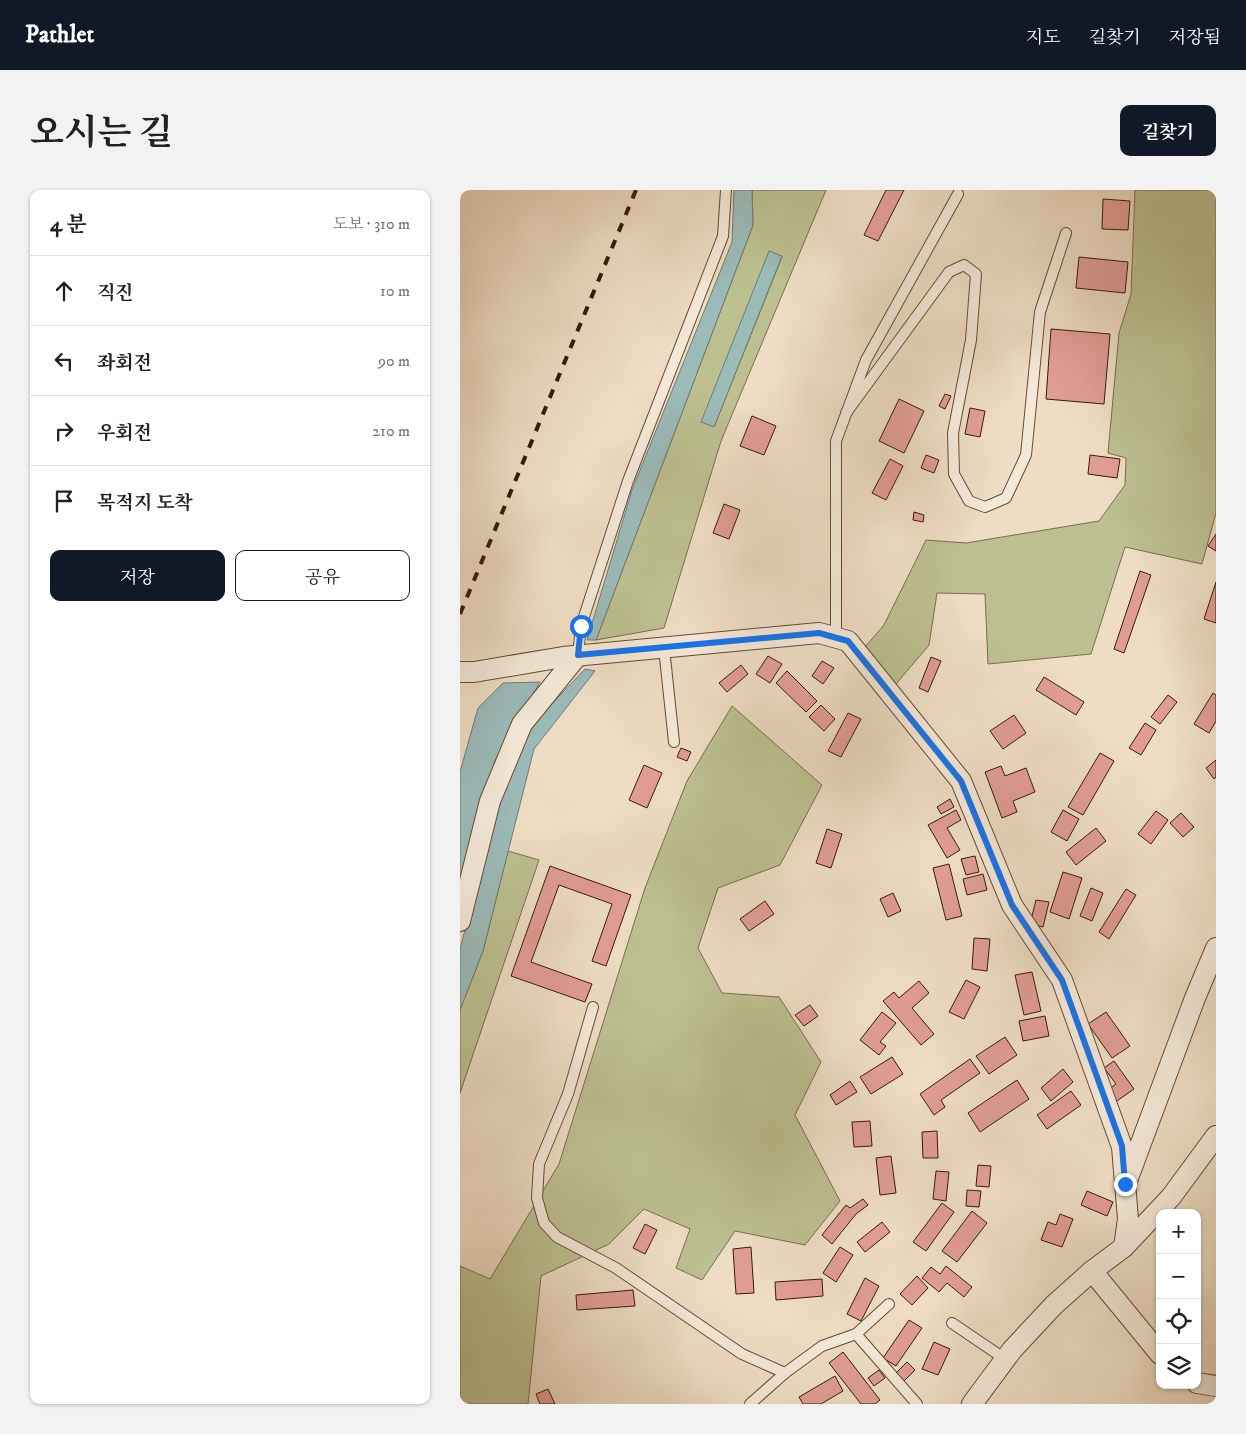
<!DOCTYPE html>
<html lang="ko">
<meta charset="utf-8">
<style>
:root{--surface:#fff;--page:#f2f2f2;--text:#202124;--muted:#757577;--line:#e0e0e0;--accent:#111827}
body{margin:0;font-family:"IM FELL DW Pica","Noto Serif KR",serif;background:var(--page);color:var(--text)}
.controls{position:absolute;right:15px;bottom:15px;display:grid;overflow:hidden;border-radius:10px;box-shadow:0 1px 4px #0004}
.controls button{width:45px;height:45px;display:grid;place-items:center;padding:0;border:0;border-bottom:1px solid var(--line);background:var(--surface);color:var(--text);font:25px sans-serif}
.stop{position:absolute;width:15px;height:15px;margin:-11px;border:4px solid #1a73e8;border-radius:50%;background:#fff}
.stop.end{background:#1a73e8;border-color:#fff;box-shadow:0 1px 5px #0008}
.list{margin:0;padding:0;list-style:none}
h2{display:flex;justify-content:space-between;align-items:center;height:65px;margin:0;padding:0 20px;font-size:21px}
h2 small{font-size:16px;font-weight:400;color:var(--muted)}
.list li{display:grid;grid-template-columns:32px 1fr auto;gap:15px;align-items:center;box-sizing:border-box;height:70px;padding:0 20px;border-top:1px solid var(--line)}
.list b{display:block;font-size:19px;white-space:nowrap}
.list em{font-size:16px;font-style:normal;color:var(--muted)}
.actions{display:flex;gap:10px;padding:15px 20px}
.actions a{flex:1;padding:11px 0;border:1px solid var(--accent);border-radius:10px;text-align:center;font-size:18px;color:var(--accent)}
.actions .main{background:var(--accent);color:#fff}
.icon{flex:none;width:28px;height:28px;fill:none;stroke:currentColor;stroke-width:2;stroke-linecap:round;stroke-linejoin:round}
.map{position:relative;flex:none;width:756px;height:1214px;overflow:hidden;border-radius:10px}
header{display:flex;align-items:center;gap:30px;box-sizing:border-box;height:70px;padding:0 25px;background:var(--accent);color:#fff}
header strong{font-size:24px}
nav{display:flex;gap:28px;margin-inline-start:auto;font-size:18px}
.intro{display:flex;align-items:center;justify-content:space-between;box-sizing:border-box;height:120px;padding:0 30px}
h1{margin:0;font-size:35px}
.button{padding:12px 22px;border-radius:10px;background:var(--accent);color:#fff;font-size:18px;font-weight:700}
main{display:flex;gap:30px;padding:0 30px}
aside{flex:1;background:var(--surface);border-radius:10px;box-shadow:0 1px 4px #0004}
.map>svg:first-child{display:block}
</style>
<header>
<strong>Pathlet</strong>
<nav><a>지도</a><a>길찾기</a><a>저장됨</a></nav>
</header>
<div class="intro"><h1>오시는 길</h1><a class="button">길찾기</a></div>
<main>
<aside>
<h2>4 분<small>도보 · 310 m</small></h2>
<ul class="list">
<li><svg class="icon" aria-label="ahead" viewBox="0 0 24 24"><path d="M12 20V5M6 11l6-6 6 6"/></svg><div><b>직진</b></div><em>10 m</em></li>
<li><svg class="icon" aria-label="left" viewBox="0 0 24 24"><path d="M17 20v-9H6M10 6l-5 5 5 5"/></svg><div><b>좌회전</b></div><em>90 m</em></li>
<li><svg class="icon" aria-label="right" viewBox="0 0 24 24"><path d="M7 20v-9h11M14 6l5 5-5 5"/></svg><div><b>우회전</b></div><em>210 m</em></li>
<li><svg class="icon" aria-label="arrive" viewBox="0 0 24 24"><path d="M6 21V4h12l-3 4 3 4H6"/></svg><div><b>목적지 도착</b></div></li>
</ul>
<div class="actions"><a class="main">저장</a><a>공유</a></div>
</aside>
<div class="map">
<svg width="756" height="1214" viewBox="0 0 756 1214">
<rect width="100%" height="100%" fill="#eeddc4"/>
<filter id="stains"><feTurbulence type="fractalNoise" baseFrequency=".004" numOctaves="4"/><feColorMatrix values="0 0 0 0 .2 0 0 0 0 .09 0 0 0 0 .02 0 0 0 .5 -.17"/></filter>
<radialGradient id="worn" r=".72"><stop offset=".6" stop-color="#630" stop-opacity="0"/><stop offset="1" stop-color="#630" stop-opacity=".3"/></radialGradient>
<g fill="#bcc091" stroke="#7b6d4c" fill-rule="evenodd">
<path d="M292,0H366L261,251L204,438L136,450L293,35ZM309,61L322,67L254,237Z"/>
<path d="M675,0H756V323L742,374L665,357L631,464L528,474L525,404L477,403L469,455L436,494L405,457L424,435L466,350L506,353L639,331L665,295L666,268L648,263L659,143L671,104Z"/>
<path d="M272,516L362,595L320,675L258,698L238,758L262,803L319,807L361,872L335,925L380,1011L345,1055L275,1041L242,1090L216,1078L230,1039L184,1019L149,1054L81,1086L68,1214H0V1076L30,1089L99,974L185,698L227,591Z"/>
<path d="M48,661L79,670L0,903V820L23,761Z"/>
</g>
<g fill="#9bbbb9" stroke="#747b71">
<path d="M274,0H292L293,35L136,450H127L172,300L272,52Z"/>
<path d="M309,61L322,66L254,237L241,232Z"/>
<path d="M125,479L135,481L74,559L23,761L0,820V759L38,615L65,542Z"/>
<path d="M80,492L35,570L0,693V582L18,518L43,493Z"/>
</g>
<g fill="#e19d95" stroke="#3a1a06">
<path d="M426,0H444L418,51L404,45Z"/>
<path d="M643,9L670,11L668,40L642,39Z"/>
<path d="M619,67L668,72L665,103L616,98Z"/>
<path d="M591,139L650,144L644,214L586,209Z"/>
<path d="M485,204L491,206L485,219L479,216Z"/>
<path d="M439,209L464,221L444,263L419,251Z"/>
<path d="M510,218L525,221L520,247L505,244Z"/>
<path d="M292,226L316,236L304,265L280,256Z"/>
<path d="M466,265L479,270L474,283L461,278Z"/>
<path d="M630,265L660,269L657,288L628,284Z"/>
<path d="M430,269L443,276L426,310L412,303Z"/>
<path d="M264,314L280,320L269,349L253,343Z"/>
<path d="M454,322L464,325L463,332L453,330Z"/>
<path d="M756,344V361L748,356Z"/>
<path d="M680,381L691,385L664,463L654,459Z"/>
<path d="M756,392V433L744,429Z"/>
<path d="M308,466L322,474L310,493L296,484Z"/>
<path d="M471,467L481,471L468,502L459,498Z"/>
<path d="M362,471L374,478L363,494L352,486Z"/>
<path d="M281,475L288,484L267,502L259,493Z"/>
<path d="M327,481L357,511L346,522L316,493Z"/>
<path d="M584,487L624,512L616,525L576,500Z"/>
<path d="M753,503L756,505V531L749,543L734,534Z"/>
<path d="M708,505L717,512L700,534L691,527Z"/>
<path d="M361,515L375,529L364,541L349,527Z"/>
<path d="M388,523L401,529L381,567L368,561Z"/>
<path d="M554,525L566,543L543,559L530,541Z"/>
<path d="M685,533L696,540L681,565L669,558Z"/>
<path d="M221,558L231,562L227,571L217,567Z"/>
<path d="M640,563L654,571L623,625L608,617Z"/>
<path d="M756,570V587L754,589L746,578Z"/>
<path d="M184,575L202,583L187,618L169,610Z"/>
<path d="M541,576L545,586L566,578L575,602L553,611L557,622L542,628L525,582Z"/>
<path d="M490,609L494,617L481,624L477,617Z"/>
<path d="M496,620L501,630L487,638L500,660L487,668L468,635Z"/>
<path d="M603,620L619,629L607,651L591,642Z"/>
<path d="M696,621L708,630L691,654L678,644Z"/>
<path d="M721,623L734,637L723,647L710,633Z"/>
<path d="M636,638L646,651L616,675L606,662Z"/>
<path d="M367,639L382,644L371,678L356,673Z"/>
<path d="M515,666L519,682L506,685L501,669Z"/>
<path d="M489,674L502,726L486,730L473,678Z"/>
<path d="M90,676L171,705L146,776L132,771L152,714L99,695L71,772L132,794L125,812L51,786Z"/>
<path d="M603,682L622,688L609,729L590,722Z"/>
<path d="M523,684L527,700L507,705L503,689Z"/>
<path d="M631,698L643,703L632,731L620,726Z"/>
<path d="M666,699L676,705L649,749L639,742Z"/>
<path d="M433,703L441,721L428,727L420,709Z"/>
<path d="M576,710L589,712L583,737L570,734Z"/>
<path d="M305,711L314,724L289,741L280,729Z"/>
<path d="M514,748L530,749L527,781L512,779Z"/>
<path d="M572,782L581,821L564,825L555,785Z"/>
<path d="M506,790L520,797L504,829L489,822Z"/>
<path d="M459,791L469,803L452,818L474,844L461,855L423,811L434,802L439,808Z"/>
<path d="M350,815L358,826L344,836L335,825Z"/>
<path d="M422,822L436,833L420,852L426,856L419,865L400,850Z"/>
<path d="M646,822L670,856L652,868L628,834Z"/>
<path d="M585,826L589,846L563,851L559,831Z"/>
<path d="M545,847L557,865L529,884L516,866Z"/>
<path d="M432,867L443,884L411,904L400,887Z"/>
<path d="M510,869L520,883L481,910L485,917L474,925L460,904Z"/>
<path d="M654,871L674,899L654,913L646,901L656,894L644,878Z"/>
<path d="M603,879L613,892L591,911L581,898Z"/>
<path d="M557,890L569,909L520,942L508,923Z"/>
<path d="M390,891L397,902L376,915L370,905Z"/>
<path d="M611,901L621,915L587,939L577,925Z"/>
<path d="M410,931L412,956L394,957L392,932Z"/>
<path d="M477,941L478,968H463L462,942Z"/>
<path d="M431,966L436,1003L420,1005L416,968Z"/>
<path d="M518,975L531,976L529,997L516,996Z"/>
<path d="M476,981L489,982L486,1011L473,1009Z"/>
<path d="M507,1000L521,1001L519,1017L506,1016Z"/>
<path d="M627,1001L653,1012L647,1026L621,1015Z"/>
<path d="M403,1009L408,1015L396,1024L372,1054L362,1045L386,1015L390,1018Z"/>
<path d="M482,1013L494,1022L466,1061L453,1052Z"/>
<path d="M512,1021L527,1033L497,1072L482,1061Z"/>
<path d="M600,1024L613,1029L602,1057L581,1050L588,1032L596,1035Z"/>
<path d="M422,1032L430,1042L405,1062L397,1052Z"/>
<path d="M185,1034L197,1040L185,1064L173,1058Z"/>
<path d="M291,1057L294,1103L276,1104L273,1059Z"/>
<path d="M380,1057L393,1065L376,1092L363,1083Z"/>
<path d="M486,1076L512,1097L504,1107L487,1093L479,1102L462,1088L471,1077L480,1084Z"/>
<path d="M457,1086L468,1098L452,1115L440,1104Z"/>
<path d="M405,1088L419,1096L401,1131L387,1124Z"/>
<path d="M362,1089L363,1106L316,1110L315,1092Z"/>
<path d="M173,1100L175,1116L117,1120L116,1105Z"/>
<path d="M449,1130L462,1138L436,1176L423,1168Z"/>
<path d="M474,1152L490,1159L478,1185L462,1179Z"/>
<path d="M383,1162L420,1210L415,1214H401L369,1173Z"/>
<path d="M447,1172L455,1180L444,1191L436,1183Z"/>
<path d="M419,1180L425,1188L414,1196L408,1188Z"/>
<path d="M375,1186L383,1201L361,1214H343L339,1207Z"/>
<path d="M88,1199L95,1214H80L76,1204Z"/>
</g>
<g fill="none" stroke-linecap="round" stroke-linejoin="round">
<defs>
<g id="lane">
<path d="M386,223L489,82L504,75L516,84L511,150L493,243L494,284L509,311L525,317L546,308L566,265L580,122L606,43"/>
<path d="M376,448V251L406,170L498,4"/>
<path d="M204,458L214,552"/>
<path d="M118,465L121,436L168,291L263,46L266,0"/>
<path d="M133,817L108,904L79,974L77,1008L84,1033L97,1047L156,1078L282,1164L325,1183"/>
<path d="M492,1133L545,1169"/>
<path d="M396,1144L457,1214"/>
<path d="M290,1214L325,1183L362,1156L396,1144L429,1114"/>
</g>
<g id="street">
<path d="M0,482H14L103,467L359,443L388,451L501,591L552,715L602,790L662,957L668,1029L664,1057"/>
<path d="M0,731L30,611L62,534L118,465"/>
<path d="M668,988L735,808L756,758"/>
<path d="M632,1081L700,1164"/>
<path d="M737,1193L756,1196"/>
<path d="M512,1214L552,1160L594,1115L632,1081L664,1057L711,1007L756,946"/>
</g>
</defs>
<use href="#lane" stroke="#674b36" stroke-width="12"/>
<use href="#street" stroke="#674b36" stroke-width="22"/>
<use href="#lane" stroke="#f4e9d9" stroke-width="10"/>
<use href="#street" stroke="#f4e9d9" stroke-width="20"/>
<path stroke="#3a1a06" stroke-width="4" stroke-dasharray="9 9" stroke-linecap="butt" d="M0,424L176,0"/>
</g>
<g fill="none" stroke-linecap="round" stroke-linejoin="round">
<path stroke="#1a73e8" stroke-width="6" d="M121,436L118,465L359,443L388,451L501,591L552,715L602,790L662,956L665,994"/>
</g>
<rect width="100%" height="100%" filter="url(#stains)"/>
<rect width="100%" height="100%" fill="url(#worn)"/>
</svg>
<div class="controls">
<button>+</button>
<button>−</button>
<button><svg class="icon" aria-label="locate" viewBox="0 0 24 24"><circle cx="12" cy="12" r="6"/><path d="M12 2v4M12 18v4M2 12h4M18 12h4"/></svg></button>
<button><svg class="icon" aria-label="layers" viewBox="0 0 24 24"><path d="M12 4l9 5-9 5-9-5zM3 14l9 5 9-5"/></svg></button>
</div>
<div class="stop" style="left:121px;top:436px"></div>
<div class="stop end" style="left:665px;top:994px"></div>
</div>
</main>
